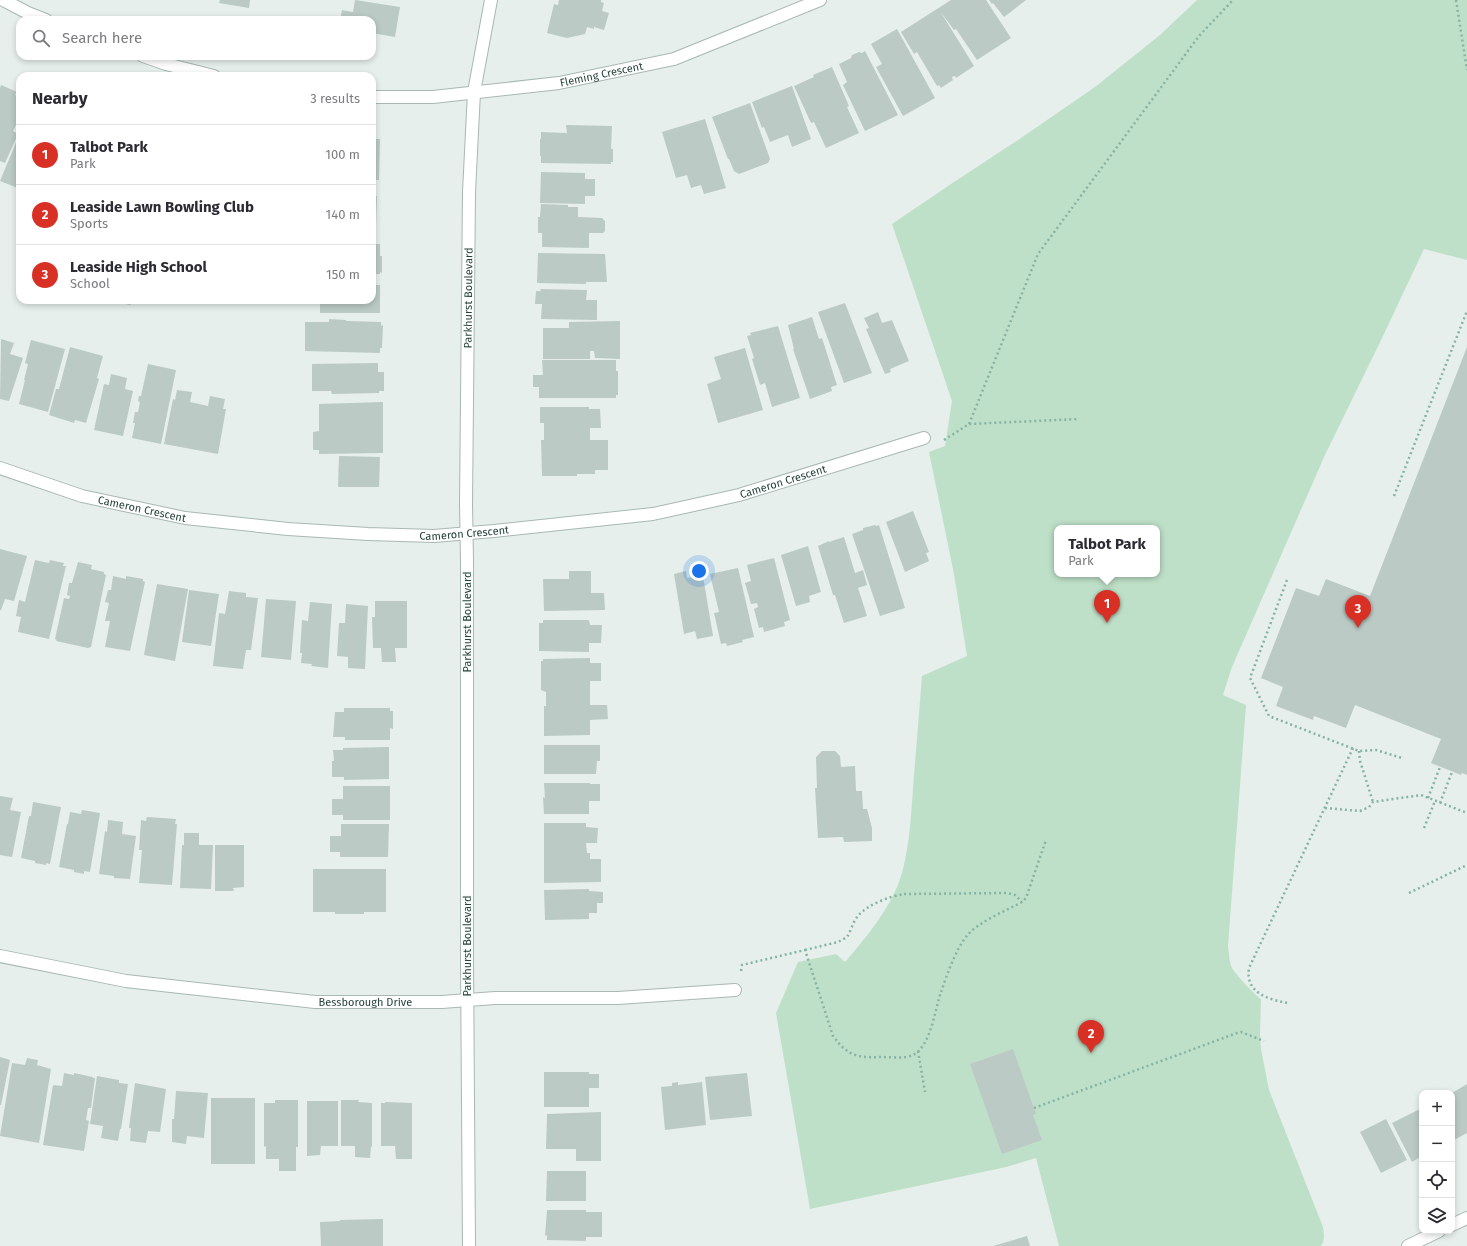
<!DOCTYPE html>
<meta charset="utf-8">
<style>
:root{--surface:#fff;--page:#f7f7f7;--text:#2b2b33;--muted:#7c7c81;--line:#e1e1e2;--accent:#d93025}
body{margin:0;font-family:"Fira Sans",sans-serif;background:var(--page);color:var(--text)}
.controls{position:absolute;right:12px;bottom:12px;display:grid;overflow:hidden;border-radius:8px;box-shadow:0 2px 6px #0003}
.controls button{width:36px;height:36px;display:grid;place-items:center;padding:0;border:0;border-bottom:1px solid var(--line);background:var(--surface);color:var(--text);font:20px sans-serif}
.you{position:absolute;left:699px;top:571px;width:14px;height:14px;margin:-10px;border:3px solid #fff;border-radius:50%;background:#1a73e8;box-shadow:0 0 0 6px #1a73e833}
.badge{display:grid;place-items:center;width:26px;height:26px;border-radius:50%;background:var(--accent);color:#fff;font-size:13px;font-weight:700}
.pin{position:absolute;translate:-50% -33px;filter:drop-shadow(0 1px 2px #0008)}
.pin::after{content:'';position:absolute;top:21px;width:14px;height:12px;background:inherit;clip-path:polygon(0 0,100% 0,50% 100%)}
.popup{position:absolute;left:1054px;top:525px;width:106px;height:52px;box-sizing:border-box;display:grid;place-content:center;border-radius:8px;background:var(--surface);filter:drop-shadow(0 1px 3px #0005);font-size:13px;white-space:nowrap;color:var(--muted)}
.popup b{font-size:15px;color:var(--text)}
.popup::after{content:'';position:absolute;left:50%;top:100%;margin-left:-8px;border:8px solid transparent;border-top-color:var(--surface)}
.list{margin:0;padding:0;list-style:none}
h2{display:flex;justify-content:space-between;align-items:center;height:52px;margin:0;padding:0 16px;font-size:17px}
h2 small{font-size:13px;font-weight:400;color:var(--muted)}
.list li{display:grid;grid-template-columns:26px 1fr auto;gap:12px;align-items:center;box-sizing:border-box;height:60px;padding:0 16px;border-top:1px solid var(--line)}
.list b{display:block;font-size:15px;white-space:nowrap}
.list p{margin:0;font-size:13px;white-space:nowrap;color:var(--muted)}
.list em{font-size:13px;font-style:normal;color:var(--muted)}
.icon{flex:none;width:22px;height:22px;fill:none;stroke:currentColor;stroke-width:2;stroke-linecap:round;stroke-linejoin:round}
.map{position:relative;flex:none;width:1467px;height:1246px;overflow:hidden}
.search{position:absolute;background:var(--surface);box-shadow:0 2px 6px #0003;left:16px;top:16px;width:360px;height:44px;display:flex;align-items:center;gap:10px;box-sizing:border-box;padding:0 14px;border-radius:12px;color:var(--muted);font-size:15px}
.panel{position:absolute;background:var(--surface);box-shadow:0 2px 6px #0003;left:16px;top:72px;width:360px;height:232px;border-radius:12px}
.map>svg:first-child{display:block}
</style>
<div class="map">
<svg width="1467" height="1246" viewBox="0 0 1467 1246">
<rect width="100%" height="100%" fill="#e6efeb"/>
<path fill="#bfe0c8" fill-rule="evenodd" d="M1197,0H1467V260L1424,249L1383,336L1325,455L1232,667L1223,695L1246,705L1228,946C1229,953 1229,961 1232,968C1236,975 1254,994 1261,999L1260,1034L1261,1049L1269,1090L1323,1227C1324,1234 1325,1240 1321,1246H1059L1036,1158L1006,1167L810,1209L776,1013L798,962L836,954L845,962C865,939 888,911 899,882C909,854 911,818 913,788C916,751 919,713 922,676L967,656L954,574L929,452L945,446L952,401L892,224L951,184L1021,138L1095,87L1160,35ZM1057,528H1157V574H1057Z"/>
<g fill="#bbcac4">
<path d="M220,0H250L249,8L219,3Z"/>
<path d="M355,0L400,7L395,37L372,33V20H340L342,10L353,12Z"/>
<path d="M559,0H601V2L604,3L602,11L609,13L604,30L594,27V29L587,27L585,34L567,38L547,33L554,4L558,5Z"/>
<path d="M951,0H986L1011,38L977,60L956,29L954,30L940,11L974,66L956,78L955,76L952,77L953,80L941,88L939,85L937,86L917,52L914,54L901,32Z"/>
<path d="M989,0H1026L1004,17L993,3L992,4Z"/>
<path d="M897,29L935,98L903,116L876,67L882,64L871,44Z"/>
<path d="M865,51L898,115L865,131L843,85L847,82L839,64L851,58L852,55L859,52L862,53Z"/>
<path d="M832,67L849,106L847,107L859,133L826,148L814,122L811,123L794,86L814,77L813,75Z"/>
<path d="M1,85L17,92L15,95L20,97V117L13,131L18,134L5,163L0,161V88Z"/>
<path d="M792,86L811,139L792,147L788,135L770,142L764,127L762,128L752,102Z"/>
<path d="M750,103L770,159L768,163L739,174L734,171L729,159H728L712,117Z"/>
<path d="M705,119L726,188L704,194L701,185L691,188L687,175L676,178L662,132Z"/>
<path d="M566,125L612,126L611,149H613V162H611V164L541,163V156H540V139H541V132L567,133Z"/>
<path d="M20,133V189L0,181Z"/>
<path d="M372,139H380L379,180H372Z"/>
<path d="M541,172L585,173V179H595V196H585V204L540,203Z"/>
<path d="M372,196H377L376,224H372Z"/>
<path d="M541,204L568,205V207H578V217L602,218L605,221V231L603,233H589V248L542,247V233H538V217H540Z"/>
<path d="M372,244H380V256H382V273L380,272V274H372Z"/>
<path d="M538,253L605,254L607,282H586V284L537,283Z"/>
<path d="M372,285H380V313H320V300H372Z"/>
<path d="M540,289L587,290L586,300H597V320L541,319L542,304H535L536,291H541Z"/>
<path d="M119,300H136L130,305L118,302Z"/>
<path d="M845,303L872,373L844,383L818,312Z"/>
<path d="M878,312L882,323L892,320L909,361L890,369L891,372L885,374L866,329L869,328L864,318Z"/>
<path d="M812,317L819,339L822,338L837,385L831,387L832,391L810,399L793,349H794L788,325Z"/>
<path d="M329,319L346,320V321L381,322V326L383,325L382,348H380V353L305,351V322H329Z"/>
<path d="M620,321V359L595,358L594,351H590V359H543V328H569V322Z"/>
<path d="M778,326L800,398L772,407L765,383L760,385L752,359L754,358L747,336L751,335L750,333Z"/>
<path d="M1,339L14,343L10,354L23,358L9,401L0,399Z"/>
<path d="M31,340L65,349L48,412L19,404L25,380H24L28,364L25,363Z"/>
<path d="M70,347L103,356L97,378L99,379L86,423L75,420L74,423L49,415L56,389H59Z"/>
<path d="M1467,347V775L1462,773L1461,775L1431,763L1441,739L1355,705L1346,728L1314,716L1313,720L1276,706L1283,687L1261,678L1296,588L1319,596L1326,579L1370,596Z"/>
<path d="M745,348L763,410L718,423L707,384L721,379L714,357Z"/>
<path d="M542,360H616V371H618V395H616V398H539V387H533V375H543Z"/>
<path d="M378,363V372H384V391H379V393L332,394L331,391H312V364Z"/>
<path d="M148,364L176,370L161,444L132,438L135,423H133L135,412H138L140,402L138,401L139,396H141Z"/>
<path d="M111,374L127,378L125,389L133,391L123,436L94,430L104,384L109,385Z"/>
<path d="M177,390L192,392L190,402L208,406L210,396L225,399L223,409H226L218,454L164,444L173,399L175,400Z"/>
<path d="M383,402V453L319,454V450H313V432L319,431V404Z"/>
<path d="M540,407H589V409H600L601,428H590V440H548H608V470H595V474H577V476H542L541,440H544V423H540Z"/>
<path d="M339,456L380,457L379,487H338Z"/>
<path d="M913,511L929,552L926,553L929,561L905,572L886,522Z"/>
<path d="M875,525L876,526L879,525L905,608L880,616L852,534L863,530V528Z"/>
<path d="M844,537L855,573L863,570L867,585L858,588L867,616L844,623L835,595H833L818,546L829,541V542Z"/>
<path d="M808,546L821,592L809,596L810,602L796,606L781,555Z"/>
<path d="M0,549L27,556L14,601L5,599L1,610H0Z"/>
<path d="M774,558L790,620L784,622L785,626L764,632L763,627L759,628L754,609L758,607L757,603L751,604L745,583L751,581L747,565Z"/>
<path d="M35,560L49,563L50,560L64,563L63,566H66L49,639L18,632L21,617L16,616L19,600L25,602Z"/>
<path d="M78,562L92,565L91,569L104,572V574L106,575L91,647L88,648L56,641L57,640L55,639L64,598L69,599L70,596L67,595L69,583H72Z"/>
<path d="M738,568L754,637L742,640L743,642L727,646L726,643L721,644L714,613L719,612L710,574Z"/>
<path d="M569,571H591V593H604L605,610L544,611L543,579H569Z"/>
<path d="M686,571L687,578L703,576L713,636L697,639L695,631L684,634L674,574Z"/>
<path d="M113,576L126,579V576L143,579V581L145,582L130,651L105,647L110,621H105L109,603L105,602L108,590H111Z"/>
<path d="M157,584L188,589L175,661L144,655Z"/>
<path d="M189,590L219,594L211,646L182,642Z"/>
<path d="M229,591L246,593V597L258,598L251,650H246L243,669L213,666L219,613L225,614Z"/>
<path d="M266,599L296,601L291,660L261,657Z"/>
<path d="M375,601H407V648H395L396,662H382L381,648H373L372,617H375Z"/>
<path d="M310,602L332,604L328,668L311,666L312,664L301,663L302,653H300L302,620L308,621Z"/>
<path d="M346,604L368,606L365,669L348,668V657L337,656L339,623H345Z"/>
<path d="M543,620H589L590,625H602L601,643H589V652L539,651V623H543Z"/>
<path d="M590,658V663H601V681H590V705H607L608,719L590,720V735L544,736V706H546V692L541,690V661H543V659Z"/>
<path d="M344,708H390V711H393V729L390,728V740H345V737H333L335,712H344Z"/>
<path d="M544,745H600V761H597L596,774H544Z"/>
<path d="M389,747V779L344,780V777H332V761H334L333,750H343V748Z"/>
<path d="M822,751H835L840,756L841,767L855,766L856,791H862L863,809H867L872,828V841L844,842L843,837L818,838L815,788H817L816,757Z"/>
<path d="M544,783H590V784H600V801H589V814H544L543,797L545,798Z"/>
<path d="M343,786H390V820H343V815H332V799H343Z"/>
<path d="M0,796L13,798L10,810L21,812L12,857L0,855Z"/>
<path d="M33,802L61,807L50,864L46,863V865L35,863V861L21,858L29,816H31Z"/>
<path d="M82,810L100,813L90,872L84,871V874L74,872V870L59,867L67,824H68L70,812L81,814Z"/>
<path d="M147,817L176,819L175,824H177L172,885L139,883L142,850H139L141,820L146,821Z"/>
<path d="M108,820L123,822L122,834L136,836L130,879L114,878V876L99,874L105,831L107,832Z"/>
<path d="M544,823H586V827L598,828L597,843H586L587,853H590V859H601V882L544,883Z"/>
<path d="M341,824H389L388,857H340V852H330V836H341Z"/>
<path d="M184,833H199V845H213L211,889L180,888L182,845H184Z"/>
<path d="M215,845H244V887L233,888L234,891H215Z"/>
<path d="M313,869H386V912H364V914H335V912H313Z"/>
<path d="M589,889V891L603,892V903H597V913H589V919L545,920L544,890Z"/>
<path d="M1013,1049L1036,1114L1033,1115L1042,1140L1002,1154L970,1064Z"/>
<path d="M0,1057L10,1060L1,1105H0Z"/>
<path d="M27,1058L38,1060L37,1065L51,1069L39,1143L0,1136L12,1063L25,1065Z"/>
<path d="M544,1072H589V1074H599V1088H589V1107H544Z"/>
<path d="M64,1073L74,1075V1073L93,1077V1078H95L91,1108H88L86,1120L89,1121L84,1151L43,1145L53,1085L62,1086Z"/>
<path d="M747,1073L752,1116L710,1120L705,1077Z"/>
<path d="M97,1076L119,1080V1083L128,1084L121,1129H120L118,1141L101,1138L103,1126L90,1124Z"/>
<path d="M678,1082V1085L702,1082L706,1125L665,1130L661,1087L672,1086V1083Z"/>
<path d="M135,1083L166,1089L160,1132L148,1131L146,1143L130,1141L131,1128H129Z"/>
<path d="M1467,1084V1133L1454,1140L1452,1137V1093Z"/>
<path d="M176,1091L208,1093L204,1138L187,1136L186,1144L172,1142V1119H174Z"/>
<rect x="211" y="1098" width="44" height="66"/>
<path d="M275,1100H298V1147H296V1171H279V1159H266V1146L264,1147V1103H275Z"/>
<path d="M341,1100H359L358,1102L372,1103V1147L371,1146L370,1158L355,1157V1146H341Z"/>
<path d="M307,1101H338V1146H321L320,1155L307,1156Z"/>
<path d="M385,1102L412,1103V1159H396L395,1146H381V1103H385Z"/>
<path d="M1422,1108V1156L1412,1162L1392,1123Z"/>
<path d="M601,1112V1161H576V1149H546L547,1114Z"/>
<path d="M1386,1119L1407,1160L1381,1173L1360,1132Z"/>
<path d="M547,1171H586V1201H546Z"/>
<path d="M547,1210H586V1212H602V1237H586V1241L547,1240V1235L545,1236Z"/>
<path d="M383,1219V1246H321L320,1222L340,1221V1220Z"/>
<path d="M1027,1236L1030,1246H993Z"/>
</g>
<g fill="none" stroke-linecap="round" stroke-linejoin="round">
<defs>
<g id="street">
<path d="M3,0L28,13L46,20"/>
<path d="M143,56L166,64L214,76"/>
<path id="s1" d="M372,97H433L559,83L674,59L820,0"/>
<path id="s2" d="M0,468L82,496L185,518L288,529L368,534L434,536L494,531L653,514L739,495L924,438"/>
<path id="s3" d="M0,956L126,981L315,1002H442L495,998H618L735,990"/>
<path d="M1452,1225L1467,1218"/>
<path id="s4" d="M469,1246L467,959V561L466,504L469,192L474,92L491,0"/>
<path d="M1408,1246L1439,1231"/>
</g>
</defs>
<use href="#street" stroke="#a8b8b2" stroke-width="14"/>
<g stroke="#86b3a5" stroke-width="2.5" stroke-dasharray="2 3" stroke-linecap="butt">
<path d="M1456,0L1467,70"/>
<path d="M969,424L1038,254L1199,36L1233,0"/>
<path d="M944,440L969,424L1079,419"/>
<path d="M1394,496L1467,311"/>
<path d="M1287,580L1250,678L1269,716L1359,751L1376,750L1402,758"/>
<path d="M1359,751L1360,761L1373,802"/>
<path d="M1428,798L1440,767"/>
<path d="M1440,803L1452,772"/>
<path d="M1325,808L1360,811L1369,807L1373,802L1421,795L1467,813"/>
<path d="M1424,828L1435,801"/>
<path d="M1409,893L1467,865"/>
<path d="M805,950L838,942L847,937C851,931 853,922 857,917C866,905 890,896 904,894L1007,893L1015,895L1022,902"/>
<path d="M741,971L742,965L805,950L833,1036C847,1055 856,1058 880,1057C890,1057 904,1059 913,1055C931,1046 935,1009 941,992C947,975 955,951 966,937C977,922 1006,911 1022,902L1026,898L1046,840"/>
<path d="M1287,1003C1268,999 1245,993 1249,968L1353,748"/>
<path d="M918,1051L925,1092"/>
<path d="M1034,1108L1237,1033L1241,1032L1264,1041"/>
</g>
<use href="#street" stroke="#fff" stroke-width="12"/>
</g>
<g text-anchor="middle" stroke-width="3.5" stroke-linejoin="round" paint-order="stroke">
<g font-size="11" fill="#24423a" stroke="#f7fbf9">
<text dy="4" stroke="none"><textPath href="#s1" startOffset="231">Fleming Crescent</textPath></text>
<text dy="4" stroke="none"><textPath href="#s4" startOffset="948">Parkhurst Boulevard</textPath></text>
<text dy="4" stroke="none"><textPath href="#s2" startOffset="796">Cameron Crescent</textPath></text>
<text dy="4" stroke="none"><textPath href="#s2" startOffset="148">Cameron Crescent</textPath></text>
<text dy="4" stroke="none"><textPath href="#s2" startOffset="472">Cameron Crescent</textPath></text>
<text transform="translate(467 622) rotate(-90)" y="4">Parkhurst Boulevard</text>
<text transform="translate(467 946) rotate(-90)" y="4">Parkhurst Boulevard</text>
<text dy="4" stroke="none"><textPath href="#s3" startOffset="369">Bessborough Drive</textPath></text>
</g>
</g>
</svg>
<div class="controls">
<button>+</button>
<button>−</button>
<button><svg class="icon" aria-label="locate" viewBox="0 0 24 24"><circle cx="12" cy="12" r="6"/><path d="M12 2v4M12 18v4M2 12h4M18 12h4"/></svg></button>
<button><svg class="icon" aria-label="layers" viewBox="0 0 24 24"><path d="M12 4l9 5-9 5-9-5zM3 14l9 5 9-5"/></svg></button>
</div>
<div class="you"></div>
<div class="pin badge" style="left:1107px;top:623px">1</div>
<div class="popup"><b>Talbot Park</b>Park</div>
<div class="pin badge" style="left:1091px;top:1053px">2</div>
<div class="pin badge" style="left:1358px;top:628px">3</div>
<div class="search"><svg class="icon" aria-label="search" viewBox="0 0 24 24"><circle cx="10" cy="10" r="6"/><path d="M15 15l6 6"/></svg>Search here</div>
<section class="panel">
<h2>Nearby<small>3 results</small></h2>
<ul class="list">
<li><span class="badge">1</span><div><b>Talbot Park</b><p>Park</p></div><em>100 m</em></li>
<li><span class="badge">2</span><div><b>Leaside Lawn Bowling Club</b><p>Sports</p></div><em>140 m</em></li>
<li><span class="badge">3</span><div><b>Leaside High School</b><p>School</p></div><em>150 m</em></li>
</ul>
</section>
</div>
